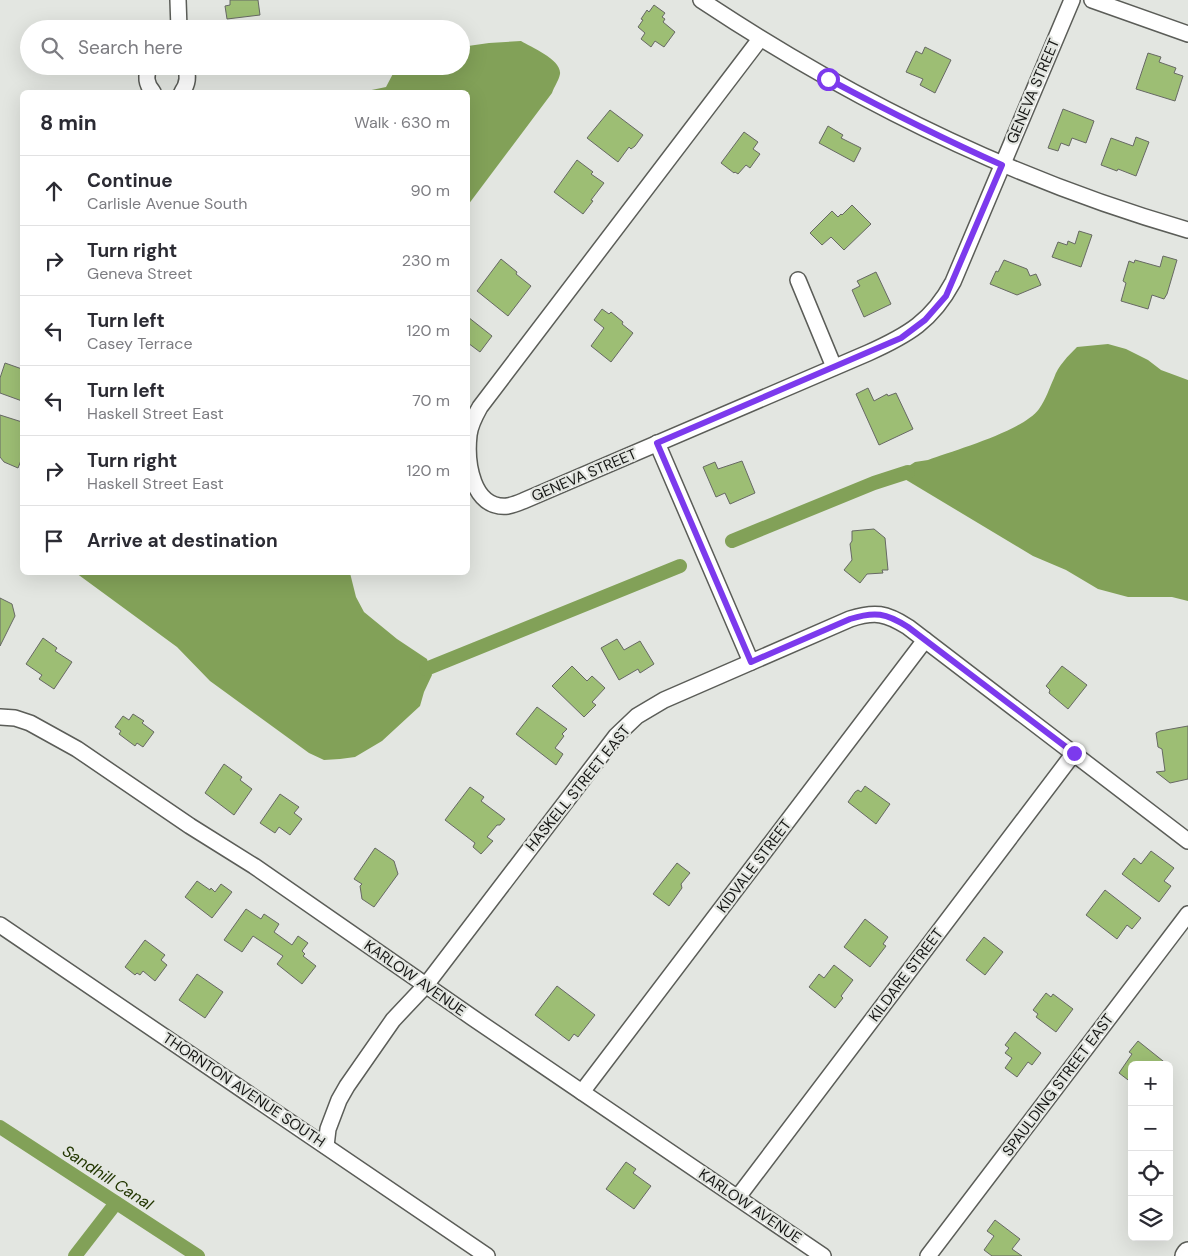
<!DOCTYPE html>
<meta charset="utf-8">
<style>
:root{--surface:#fff;--page:#f2f2f3;--text:#2b2b33;--muted:#7c7c81;--line:#e1e1e2}
body{margin:0;font-family:"DM Sans",sans-serif;background:var(--page);color:var(--text)}
.controls{position:absolute;right:15px;bottom:15px;display:grid;overflow:hidden;border-radius:8px;box-shadow:0 5px 20px #0002}
.controls button{width:45px;height:45px;display:grid;place-items:center;padding:0;border:0;border-bottom:1px solid var(--line);background:var(--surface);color:var(--text);font:25px sans-serif}
.stop{position:absolute;width:15px;height:15px;margin:-11px;border:4px solid #7c3aed;border-radius:50%;background:#fff}
.stop.end{background:#7c3aed;border-color:#fff;box-shadow:0 1px 5px #0008}
.list{margin:0;padding:0;list-style:none}
h2{display:flex;justify-content:space-between;align-items:center;height:65px;margin:0;padding:0 20px;font-size:21px}
h2 small{font-size:16px;font-weight:400;color:var(--muted)}
.list li{display:grid;grid-template-columns:32px 1fr auto;gap:15px;align-items:center;box-sizing:border-box;height:70px;padding:0 20px;border-top:1px solid var(--line)}
.list b{display:block;font-size:19px;white-space:nowrap}
.list p{margin:0;font-size:16px;white-space:nowrap;color:var(--muted)}
.list em{font-size:16px;font-style:normal;color:var(--muted)}
.icon{flex:none;width:28px;height:28px;fill:none;stroke:currentColor;stroke-width:2;stroke-linecap:round;stroke-linejoin:round}
.map{position:relative;flex:none;width:1188px;height:1256px;overflow:hidden}
.search{position:absolute;background:var(--surface);box-shadow:0 5px 20px #0002;left:20px;top:20px;width:450px;height:55px;display:flex;align-items:center;gap:12px;box-sizing:border-box;padding:0 18px;border-radius:28px;color:var(--muted);font-size:19px}
.panel{position:absolute;background:var(--surface);box-shadow:0 5px 20px #0002;left:20px;top:90px;width:450px;height:485px;border-radius:8px}
.map>svg:first-child{display:block}
</style>
<div class="map">
<svg width="1188" height="1256" viewBox="0 0 1188 1256">
<rect width="100%" height="100%" fill="#e3e6e1"/>
<g fill="#82a158">
<path d="M521,41C531,47 562,60 560,74C559,80 554,87 552,93L468,205V92H362L386,87L397,66H461V47L489,43Z"/>
<path d="M1108,344L1126,349L1148,360L1161,370L1188,380V601L1172,597H1128L1098,589L1066,570L1033,556L903,478L901,471L915,462L928,460C955,450 1023,431 1039,409C1046,399 1049,389 1054,378C1058,366 1068,356 1077,347Z"/>
<path d="M76,573H350L356,597L364,612L397,639L427,659L432,675L424,692L420,706L382,741L355,757L340,759L324,760L309,753L210,681L177,647Z"/>
</g>
<g fill="none" stroke-linecap="round" stroke-linejoin="round">
<g stroke="#82a158" stroke-width="14">
<path d="M732,541L874,483L908,472"/>
<path d="M426,669L680,566"/>
<path d="M0,1127L198,1256"/>
<path d="M75,1256L116,1203"/>
</g>
</g>
<g fill="#9dbe74" stroke="#676964">
<path d="M230,0H258L260,15L227,19L225,6L230,5Z"/>
<path d="M654,5L665,13L662,17L665,19L663,22L675,32L664,47L655,41L651,47L641,39L645,33L638,27L643,20L641,19L647,10L649,12Z"/>
<path d="M925,47L951,60L935,93L920,85L923,79L906,72L916,51L922,54Z"/>
<path d="M1148,53L1161,57L1159,62L1176,68L1174,73L1183,76L1175,101L1136,89Z"/>
<path d="M1063,109L1094,121L1086,143L1072,138L1069,146L1061,143L1058,151L1048,148Z"/>
<path d="M610,110L643,135L635,146L631,149L629,147L618,162L587,138Z"/>
<path d="M828,126L843,135L841,138L861,148L854,162L819,143Z"/>
<path d="M744,132L758,142L753,149L760,154L750,168L746,165L738,174L735,172L734,173L721,163Z"/>
<path d="M1136,137L1149,142L1136,176L1118,169L1117,171L1101,165L1111,138L1133,146Z"/>
<path d="M577,160L593,172L591,174L604,183L591,200L593,201L583,214L554,192Z"/>
<path d="M852,205L871,224L844,250L831,237L822,245L810,233L832,211L838,217L841,214L842,215Z"/>
<path d="M1079,231L1092,235L1081,267L1052,257L1058,242L1067,245L1068,241L1075,244Z"/>
<path d="M1163,256L1177,260L1167,294L1164,299L1152,295L1148,309L1121,301L1126,283L1123,281L1129,261L1134,263L1135,260L1160,267Z"/>
<path d="M501,259L517,272L516,274L531,286L508,316L477,291Z"/>
<path d="M1004,260L1027,269L1030,276L1036,274L1041,285L1017,295L990,284L996,271L998,272Z"/>
<path d="M876,272L891,304L864,317L852,290L860,286L857,281Z"/>
<path d="M602,309L609,314L611,312L623,322L622,324L633,333L611,362L591,346L604,328L594,320Z"/>
<path d="M468,317L492,336L480,352L468,343Z"/>
<path d="M5,363L22,369V401L0,393V378Z"/>
<path d="M868,388L874,401L887,394L888,396L896,393L913,429L879,445L856,394Z"/>
<path d="M0,415L22,422V458L18,468L4,462L0,457Z"/>
<path d="M742,461L755,493L730,504L725,493L716,497L703,467L715,462L718,469Z"/>
<path d="M874,529L885,538L888,570H882L883,573L867,574L860,583L844,570L852,560L850,544L852,541V531Z"/>
<path d="M0,598L12,604L15,616L0,646Z"/>
<path d="M43,638L57,648L55,651L72,662L54,689L39,679L42,675L26,664Z"/>
<path d="M617,639L624,650L640,641L654,664L640,673L638,669L619,680L601,648Z"/>
<path d="M572,666L587,681L592,676L605,688L592,702L596,705L584,717L552,686Z"/>
<path d="M1062,666L1087,685L1068,709L1049,693L1050,690L1046,686Z"/>
<path d="M537,707L567,729L562,734L564,736L555,748L563,754L556,765L516,734Z"/>
<path d="M133,714L144,721L142,723L154,732L143,747L137,743L135,746L119,734L121,731L115,727L123,716L129,720Z"/>
<path d="M1188,726V779L1170,783L1156,772L1165,771L1162,749L1158,747L1156,733L1160,731Z"/>
<path d="M224,764L242,777L240,780L252,789L234,815L205,793Z"/>
<path d="M865,786L890,804L876,824L848,802L855,792L858,790L861,792Z"/>
<path d="M470,787L484,797L481,801L505,819L500,825H497L487,837L493,841L481,854L473,847L475,843L445,820Z"/>
<path d="M280,794L299,807L294,813L302,819L290,835L279,827L275,833L260,823Z"/>
<path d="M375,848L394,861L398,874L374,907L362,899L360,886L362,884L354,879Z"/>
<path d="M1151,851L1174,868L1164,881L1171,886L1159,902L1122,874L1134,858L1141,864Z"/>
<path d="M677,863L690,873L681,884L682,888L669,906L653,894Z"/>
<path d="M197,881L210,890L211,888L215,892L221,884L232,892L212,918L185,897Z"/>
<path d="M1105,890L1141,918L1132,929L1127,925L1117,939L1086,915Z"/>
<path d="M246,909L261,919L264,914L279,924L274,932L292,945L298,936L308,943L302,951L305,954L303,956L316,966L302,984L277,964L283,956L253,936L242,952L224,940Z"/>
<path d="M865,919L888,937L883,944L886,946L870,967L844,947Z"/>
<path d="M984,937L1003,952L985,975L966,960Z"/>
<path d="M145,940L165,955L161,960L167,965L155,981L143,971L140,975L137,973L135,975L125,967Z"/>
<path d="M834,965L853,980L841,996L843,998L835,1008L809,987L819,974L824,978Z"/>
<path d="M197,974L223,992L205,1018L179,1000Z"/>
<path d="M557,986L595,1015L578,1037L574,1034L569,1041L535,1015Z"/>
<path d="M1046,993L1051,997L1053,994L1073,1009L1056,1032L1036,1017L1038,1014L1033,1010Z"/>
<path d="M1015,1032L1041,1053L1032,1065L1028,1062L1017,1077L1005,1068L1012,1058L1005,1053L1009,1048L1005,1045Z"/>
<path d="M1138,1041L1168,1065H1132V1083L1119,1073L1132,1054L1129,1052Z"/>
<path d="M626,1162L636,1169L633,1173L651,1186L634,1209L606,1189Z"/>
<path d="M995,1220L1020,1239L1012,1249L1022,1256H992L984,1250L994,1236L987,1231Z"/>
</g>
<g fill="none" stroke-linecap="round" stroke-linejoin="round">
<defs>
<g id="street">
<path d="M178,0L179,29"/>
<path d="M701,0C853,101 1013,180 1188,230"/>
<path d="M1092,0L1188,34"/>
<path d="M760,39L480,407C475,416 470,425 469,435C466,462 472,510 508,506C513,505 518,503 523,501L868,353C908,335 932,321 953,282L1072,0"/>
<path d="M150,66C145,76 146,84 153,92"/>
<path d="M182,92C188,84 189,76 185,66"/>
<path d="M798,280L834,367"/>
<path d="M657,443L751,662"/>
<path d="M0,717L15,718L30,723L77,749L190,826L254,866L473,1018L823,1256"/>
<path d="M0,925L487,1256"/>
<path d="M582,1092L925,640"/>
<path d="M326,1146L328,1129L339,1100L347,1086L393,1020L426,985L616,736L637,716L664,700L850,619C875,611 886,613 908,627L1188,841"/>
<path d="M738,1197L1074,753"/>
<path d="M928,1256L1188,914"/>
</g>
<path id="secondary" d="M1186,1256L1188,1253"/>
</defs>
<use href="#street" stroke="#5b5d58" stroke-width="18"/>
<use href="#secondary" stroke="#5b5d58" stroke-width="24"/>
<use href="#street" stroke="#fff" stroke-width="15"/>
<use href="#secondary" stroke="#fff" stroke-width="21"/>
</g>
<g fill="none" stroke-linecap="round" stroke-linejoin="round">
<path stroke="#7c3aed" stroke-width="6" d="M828,79C886,110 943,139 1002,165L946,296L925,320L901,338L657,443L751,662L850,619C875,611 886,613 908,627L1074,753"/>
</g>
<g text-anchor="middle" stroke-width="4.5" stroke-linejoin="round" paint-order="stroke">
<g font-size="15" fill="#141513" stroke="#e3e6e1">
<text transform="translate(1033 91) rotate(-67)" y="5">GENEVA STREET</text>
<text transform="translate(584 475) rotate(-23)" y="5">GENEVA STREET</text>
<text transform="translate(578 788) rotate(-51)" y="5">HASKELL STREET EAST</text>
<text transform="translate(754 866) rotate(-53)" y="5">KIDVALE STREET</text>
<text transform="translate(906 975) rotate(-53)" y="5">KILDARE STREET</text>
<text transform="translate(415 978) rotate(35)" y="5">KARLOW AVENUE</text>
<text transform="translate(1058 1085) rotate(-53)" y="5">SPAULDING STREET EAST</text>
<text transform="translate(244 1090) rotate(34)" y="5">THORNTON AVENUE SOUTH</text>
<text transform="translate(750 1206) rotate(34)" y="5">KARLOW AVENUE</text>
</g>
<g font-size="16" font-style="italic" fill="#223600" stroke="#e3e6e1">
<text transform="translate(108 1177) rotate(33)" y="6">Sandhill Canal</text>
</g>
</g>
</svg>
<div class="controls">
<button>+</button>
<button>−</button>
<button><svg class="icon" aria-label="locate" viewBox="0 0 24 24"><circle cx="12" cy="12" r="6"/><path d="M12 2v4M12 18v4M2 12h4M18 12h4"/></svg></button>
<button><svg class="icon" aria-label="layers" viewBox="0 0 24 24"><path d="M12 4l9 5-9 5-9-5zM3 14l9 5 9-5"/></svg></button>
</div>
<div class="stop" style="left:828px;top:79px"></div>
<div class="stop end" style="left:1074px;top:753px"></div>
<div class="search"><svg class="icon" aria-label="search" viewBox="0 0 24 24"><circle cx="10" cy="10" r="6"/><path d="M15 15l6 6"/></svg>Search here</div>
<section class="panel">
<h2>8 min<small>Walk · 630 m</small></h2>
<ul class="list">
<li><svg class="icon" aria-label="ahead" viewBox="0 0 24 24"><path d="M12 20V5M6 11l6-6 6 6"/></svg><div><b>Continue</b><p>Carlisle Avenue South</p></div><em>90 m</em></li>
<li><svg class="icon" aria-label="right" viewBox="0 0 24 24"><path d="M7 20v-9h11M14 6l5 5-5 5"/></svg><div><b>Turn right</b><p>Geneva Street</p></div><em>230 m</em></li>
<li><svg class="icon" aria-label="left" viewBox="0 0 24 24"><path d="M17 20v-9H6M10 6l-5 5 5 5"/></svg><div><b>Turn left</b><p>Casey Terrace</p></div><em>120 m</em></li>
<li><svg class="icon" aria-label="left" viewBox="0 0 24 24"><path d="M17 20v-9H6M10 6l-5 5 5 5"/></svg><div><b>Turn left</b><p>Haskell Street East</p></div><em>70 m</em></li>
<li><svg class="icon" aria-label="right" viewBox="0 0 24 24"><path d="M7 20v-9h11M14 6l5 5-5 5"/></svg><div><b>Turn right</b><p>Haskell Street East</p></div><em>120 m</em></li>
<li><svg class="icon" aria-label="arrive" viewBox="0 0 24 24"><path d="M6 21V4h12l-3 4 3 4H6"/></svg><div><b>Arrive at destination</b></div></li>
</ul>
</section>
</div>
